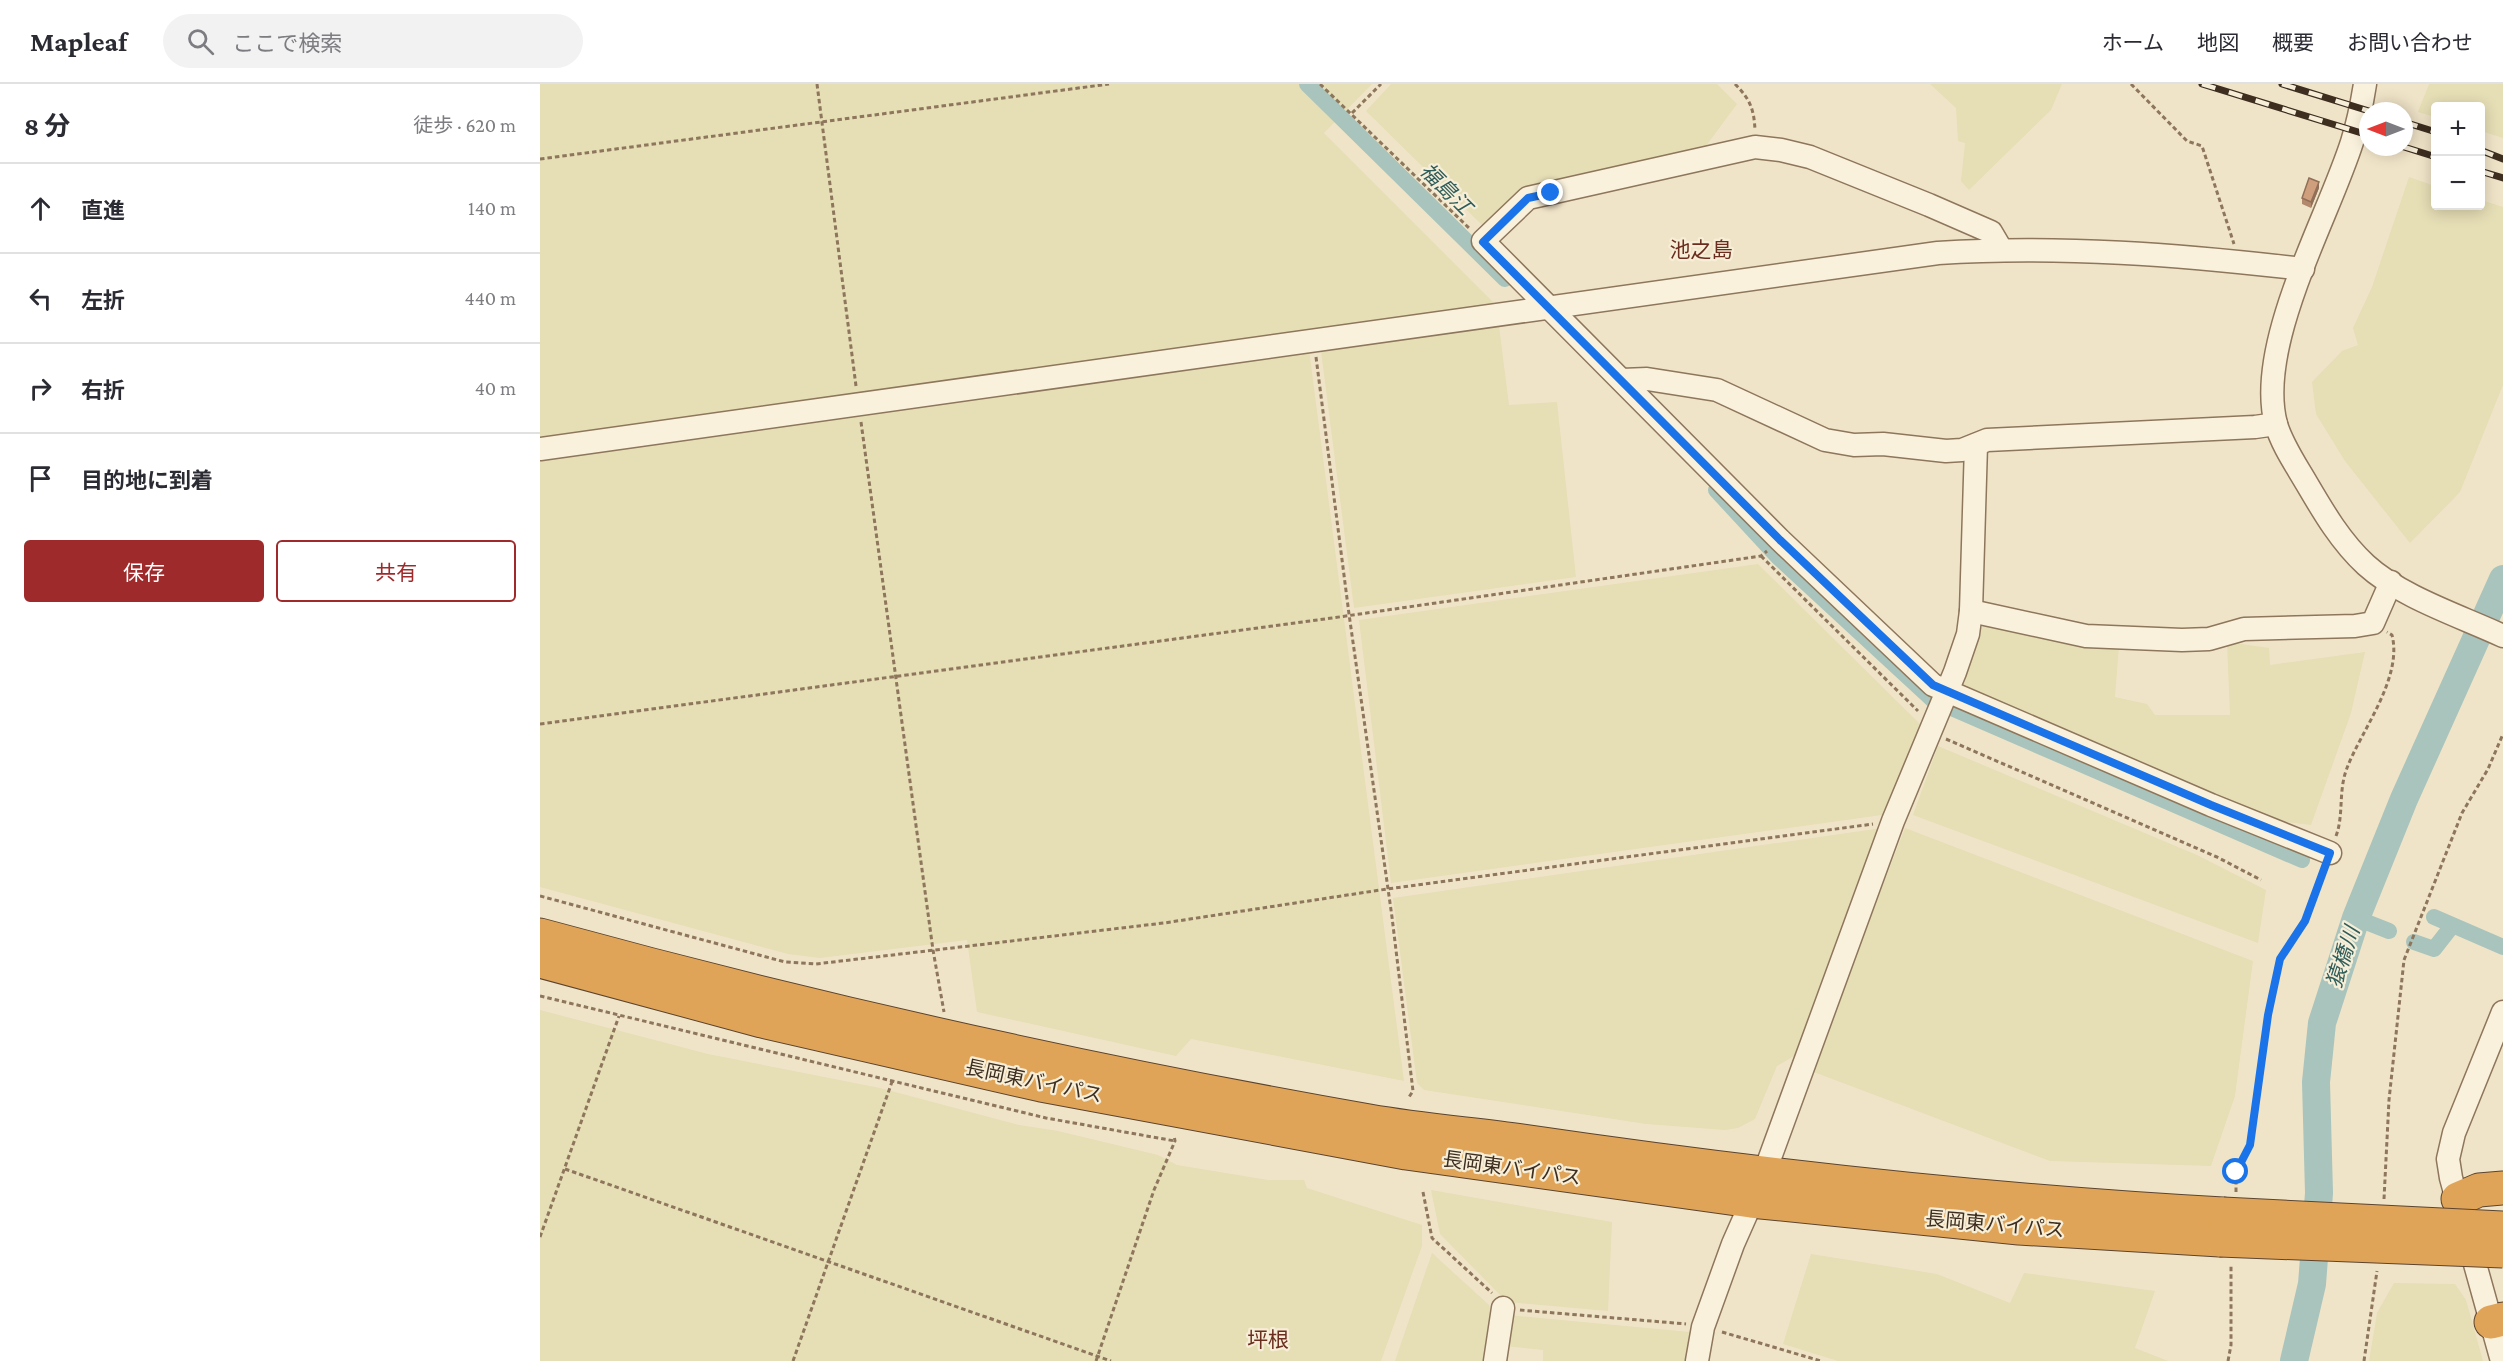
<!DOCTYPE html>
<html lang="ja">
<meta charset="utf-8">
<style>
:root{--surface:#fff;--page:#f2f2f3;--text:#2b2b33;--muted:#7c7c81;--line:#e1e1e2;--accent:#9e2a2b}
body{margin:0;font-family:"Crimson Pro","Noto Sans JP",serif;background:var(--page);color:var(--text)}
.controls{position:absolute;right:18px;top:18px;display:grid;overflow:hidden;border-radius:6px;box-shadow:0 3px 15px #0003}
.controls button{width:54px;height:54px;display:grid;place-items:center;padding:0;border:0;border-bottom:2px solid var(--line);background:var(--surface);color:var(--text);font:30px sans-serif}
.compass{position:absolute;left:1819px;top:18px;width:54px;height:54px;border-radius:50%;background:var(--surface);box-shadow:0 3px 15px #0003;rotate:270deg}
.stop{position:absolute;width:18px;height:18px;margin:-14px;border:4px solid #1a73e8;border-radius:50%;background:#fff}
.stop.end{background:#1a73e8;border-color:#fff;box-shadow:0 2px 6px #0008}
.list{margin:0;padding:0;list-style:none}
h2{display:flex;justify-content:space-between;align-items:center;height:78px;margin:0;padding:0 24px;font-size:26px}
h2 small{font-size:20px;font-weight:400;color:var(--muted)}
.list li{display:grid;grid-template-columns:39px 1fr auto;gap:18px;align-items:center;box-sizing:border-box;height:90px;padding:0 24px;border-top:2px solid var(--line)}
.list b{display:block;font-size:22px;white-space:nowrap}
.list em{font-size:20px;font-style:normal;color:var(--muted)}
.actions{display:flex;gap:12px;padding:18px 24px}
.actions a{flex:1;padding:14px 0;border:2px solid var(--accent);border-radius:6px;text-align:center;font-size:21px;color:var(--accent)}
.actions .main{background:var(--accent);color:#fff}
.icon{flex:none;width:33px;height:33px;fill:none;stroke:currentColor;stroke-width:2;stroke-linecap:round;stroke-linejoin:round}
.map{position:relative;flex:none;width:1963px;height:1277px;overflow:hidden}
header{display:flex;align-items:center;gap:36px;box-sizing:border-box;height:84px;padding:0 30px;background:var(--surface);border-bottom:2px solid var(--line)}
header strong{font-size:28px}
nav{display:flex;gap:33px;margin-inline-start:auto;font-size:21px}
.search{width:420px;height:54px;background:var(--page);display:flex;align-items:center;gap:15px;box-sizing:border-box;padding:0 21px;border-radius:33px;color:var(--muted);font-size:22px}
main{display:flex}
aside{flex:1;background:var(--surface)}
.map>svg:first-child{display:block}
</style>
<header>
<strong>Mapleaf</strong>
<div class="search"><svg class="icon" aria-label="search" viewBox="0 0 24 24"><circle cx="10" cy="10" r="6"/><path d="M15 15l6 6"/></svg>ここで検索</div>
<nav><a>ホーム</a><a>地図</a><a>概要</a><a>お問い合わせ</a></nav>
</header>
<main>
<aside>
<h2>8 分<small>徒歩 · 620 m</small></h2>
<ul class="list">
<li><svg class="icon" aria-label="ahead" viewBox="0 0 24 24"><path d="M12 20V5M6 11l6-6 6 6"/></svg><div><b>直進</b></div><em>140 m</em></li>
<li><svg class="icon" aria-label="left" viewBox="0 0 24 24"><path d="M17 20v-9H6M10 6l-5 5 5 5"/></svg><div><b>左折</b></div><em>440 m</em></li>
<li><svg class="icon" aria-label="right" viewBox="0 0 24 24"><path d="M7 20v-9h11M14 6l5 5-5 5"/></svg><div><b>右折</b></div><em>40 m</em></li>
<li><svg class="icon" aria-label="arrive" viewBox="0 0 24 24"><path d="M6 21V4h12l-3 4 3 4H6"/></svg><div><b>目的地に到着</b></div></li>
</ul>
<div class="actions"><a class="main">保存</a><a>共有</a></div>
</aside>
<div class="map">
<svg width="1963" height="1277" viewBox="0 0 1963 1277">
<rect width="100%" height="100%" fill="#f0e4c8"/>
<g fill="#e6deb5">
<path d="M0,0H832L784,49L957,222L767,250L864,997L651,955L636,972L437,928L427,856L280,874L248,870L0,803Z"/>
<path d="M851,0H1177L1197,20L1163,66L1080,81L986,103L943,142L826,27Z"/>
<path d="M1390,0H1522L1511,26L1429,106L1421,97L1425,59L1418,57L1416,24Z"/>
<path d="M1889,0H1963V54L1941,47L1940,22H1896L1895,33L1878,28Z"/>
<path d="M1869,93L1895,102L1896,122H1940L1941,116L1963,123V301L1920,408L1870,459L1805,377L1776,330L1772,298L1802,267L1818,261L1813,244L1832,203Z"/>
<path d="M959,242L969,321L1017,318L1036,493L814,524L781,267Z"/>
<path d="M1218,480L1381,641L1349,730L851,799L819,536Z"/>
<path d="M1445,541L1579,562L1575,613L1607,620L1615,631H1690L1687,558L1729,564L1730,581L1825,568L1811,629L1771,741L1722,735L1416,605L1436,548Z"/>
<path d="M1398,662L1657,771L1726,806L1718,859L1373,731Z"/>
<path d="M1342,744L1259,969L1237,982L1215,1035L1198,1044L1185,1046L1106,1040L884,1006L877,999L853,814Z"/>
<path d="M1365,744L1713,877L1695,1012L1671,1082L1510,1077L1271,987Z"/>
<path d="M0,926L168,970L340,1004L479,1041L518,1047L618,1071L637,1081L728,1096H764L767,1104L882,1141V1162L841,1277H0Z"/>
<path d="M891,1106L1072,1138L1068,1227L967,1218L900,1150Z"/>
<path d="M892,1169L949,1221L951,1229L944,1277H855Z"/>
<path d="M1271,1170L1397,1190L1470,1219L1484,1189L1615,1207L1595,1264L1628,1277H1298L1243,1260Z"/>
<path d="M1854,1199L1915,1200L1926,1216L1943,1277H1829L1837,1229Z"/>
<path d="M968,1231L1150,1248L1148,1277H1003V1266L964,1262Z"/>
</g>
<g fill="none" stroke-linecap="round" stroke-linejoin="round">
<g stroke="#a9c4bc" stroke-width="16">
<path d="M767,0L965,195"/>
<path d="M1176,406L1238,473L1393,616L1762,776"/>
<path d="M1894,833L1963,863"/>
<path d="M1816,834L1849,847"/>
<path d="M1874,858L1894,865L1912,842"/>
</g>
<path stroke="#a9c4bc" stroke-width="28" d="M1754,1277L1772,1200L1779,1109L1776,998L1782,939L1816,834L1864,715L1963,495"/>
<defs>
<g id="minor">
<path d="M1825,0C1822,19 1818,39 1812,58C1788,134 1715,261 1736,340C1742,361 1756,381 1767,400C1784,429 1801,458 1826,481C1861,513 1920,532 1963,552"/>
<path d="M1461,165L1451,148L1389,121L1270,73L1241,66L1215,63L988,114L943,157L1240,456L1393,601L1671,721L1790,769"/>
<path d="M1082,296L1107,295L1177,306L1285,356L1314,361L1343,360L1406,367L1422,366L1447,356L1715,343L1736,340"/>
<path d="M0,365L1398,169C1519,161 1642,171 1763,185"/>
<path d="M1431,527L1546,552L1642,556L1669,555L1704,545L1815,542L1833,539L1851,498"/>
<path d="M955,1277L963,1224"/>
<path d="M1157,1277L1163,1243L1193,1160L1224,1090L1353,737L1415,588L1428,550L1431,527L1436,361"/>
<path d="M1962,1277L1911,1094L1908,1075L1914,1049L1963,928"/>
</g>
<g id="highway">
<path d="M0,851C273,926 550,988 829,1037C880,1046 932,1050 983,1057C1215,1091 1448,1117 1683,1130"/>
<path d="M0,877L222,937L501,1001L866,1069L1211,1117L1479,1144L1680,1156"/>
<path d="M1918,1115L1939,1106L1963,1104"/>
<path d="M1951,1238L1963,1235"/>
</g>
</defs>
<use href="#minor" stroke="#8d765c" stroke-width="25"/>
<use href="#highway" stroke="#5b4430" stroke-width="35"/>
<g stroke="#8d765c" stroke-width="3" stroke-dasharray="4.5 3" stroke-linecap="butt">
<path d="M277,0L316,302"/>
<path d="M780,0L929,144"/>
<path d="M1195,0C1210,15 1214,25 1215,46"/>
<path d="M1591,0L1647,57L1662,62L1694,160"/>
<path d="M812,29L841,0"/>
<path d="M0,75L569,0"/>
<path d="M776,273L809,530L852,833L873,1007L869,1013"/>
<path d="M321,338L393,866L404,928"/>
<path d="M1221,472L1378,627"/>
<path d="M0,640L792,534L1221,472L1227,467"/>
<path d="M1406,655L1677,773L1721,796"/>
<path d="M1796,752C1804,731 1798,707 1807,684C1821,647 1863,594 1852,551L1847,548"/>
<path d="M0,812L245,878L276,880L624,839L847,805L1333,740"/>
<path d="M0,912L506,1034L635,1057"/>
<path d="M25,1085L571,1277"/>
<path d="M883,1108L892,1154L952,1209"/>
<path d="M1696,1108V1088L1710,1061L1728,931L1740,875L1765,837L1783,787"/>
<path d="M1844,1115L1849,1016L1864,876L1922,729L1948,685L1963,650"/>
<path d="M0,1153L79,932"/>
<path d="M980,1226L1146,1240"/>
<path d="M1182,1248L1281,1277"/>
<path d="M253,1277L353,995"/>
<path d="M556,1277L614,1106L635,1057L634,1051"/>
<path d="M1688,1277L1691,1261V1180"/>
<path d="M1824,1277L1837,1187"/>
</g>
<use href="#minor" stroke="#faf1dc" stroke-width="22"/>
<use href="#highway" stroke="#e0a458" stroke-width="33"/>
<defs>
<g id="rail">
<path d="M1662,0L1828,51"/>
<path d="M1742,0L1829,27"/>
<path d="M1864,38L1896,48"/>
<path d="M1864,63L1896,73"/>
<path d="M1940,66L1963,75"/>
<path d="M1940,87L1963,94"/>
</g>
</defs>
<use href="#rail" stroke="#3d2e20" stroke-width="7"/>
<use href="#rail" stroke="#f7eed8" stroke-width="4.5" stroke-dasharray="14" stroke-linecap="butt"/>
<defs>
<g id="highway-bridge">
<path d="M1683,1130L1963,1144"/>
<path d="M1680,1156L1963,1167"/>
</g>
</defs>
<use href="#highway-bridge" stroke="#5b4430" stroke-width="35" stroke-linecap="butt"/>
<use href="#highway-bridge" stroke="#e0a458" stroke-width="33"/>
</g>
<path fill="#b2896c" d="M1779,104L1771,124L1762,120V114Z"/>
<path fill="#916f58" d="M1779,98V104L1771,124V118Z"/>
<path fill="#cf9f7d" stroke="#916f58" stroke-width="1.5" d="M1769,94L1779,98L1771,118L1762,114Z"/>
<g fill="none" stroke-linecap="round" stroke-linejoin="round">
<path stroke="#1a73e8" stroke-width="8" d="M1011,109L988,114L943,158L1240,456L1393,601L1671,721L1790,769L1765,837L1740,875L1728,931L1710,1061L1696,1088"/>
</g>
<g text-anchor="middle" stroke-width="4.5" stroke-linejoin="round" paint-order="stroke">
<g font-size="20" fill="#3d2e20" stroke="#f7eed8">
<text transform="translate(494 997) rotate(12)" y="7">長岡東バイパス</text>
<text transform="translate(972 1084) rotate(8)" y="7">長岡東バイパス</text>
<text transform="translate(1455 1140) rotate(5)" y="7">長岡東バイパス</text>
</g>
<g font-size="21" font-style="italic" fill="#2f5d5a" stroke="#f7eed8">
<text transform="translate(906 105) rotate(45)" y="7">福島江</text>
<text transform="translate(1803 873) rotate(-72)" y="7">猿橋川</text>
</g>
<g font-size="21" fill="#6b2e1e" stroke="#f7eed8">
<text x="1161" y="173">池之島</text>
<text x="728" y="1263">坪根</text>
</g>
</g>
</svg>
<div class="controls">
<button>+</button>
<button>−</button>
</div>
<svg class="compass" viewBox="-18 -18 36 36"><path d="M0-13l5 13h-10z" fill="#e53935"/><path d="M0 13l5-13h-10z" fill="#7c7c81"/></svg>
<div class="stop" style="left:1696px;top:1088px"></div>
<div class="stop end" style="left:1011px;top:109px"></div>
</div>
</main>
